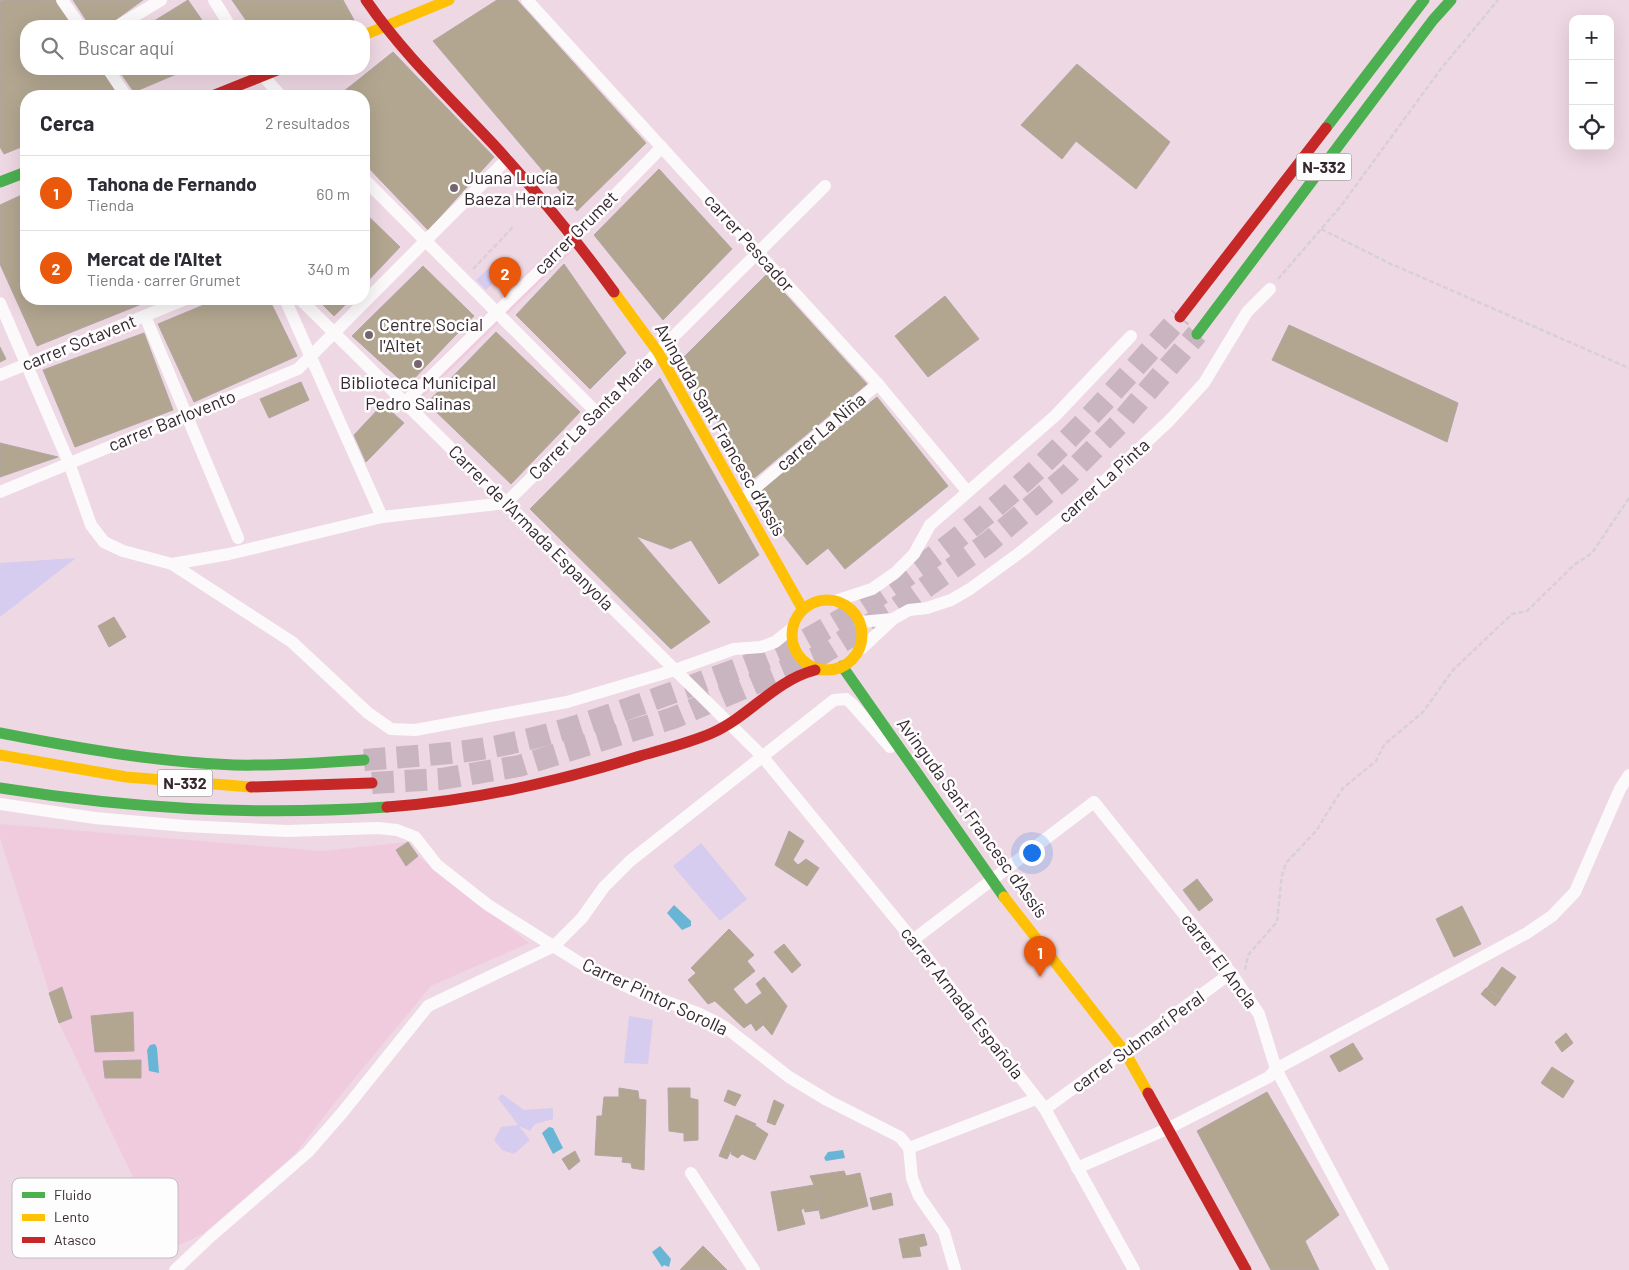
<!DOCTYPE html>
<html lang="es">
<meta charset="utf-8">
<style>
:root{--surface:#fff;--page:#f2f2f3;--text:#2b2b33;--muted:#7c7c81;--line:#e1e1e2;--accent:#ea580c}
body{margin:0;font-family:Barlow,sans-serif;background:var(--page);color:var(--text)}
.controls{position:absolute;right:15px;top:15px;display:grid;overflow:hidden;border-radius:10px;box-shadow:0 5px 20px #0002}
.controls button{width:45px;height:45px;display:grid;place-items:center;padding:0;border:0;border-bottom:1px solid var(--line);background:var(--surface);color:var(--text);font:25px sans-serif}
.you{position:absolute;left:1031px;top:852px;width:18px;height:18px;margin:-12px;border:4px solid #fff;border-radius:50%;background:#1a73e8;box-shadow:0 0 0 8px #1a73e833}
.badge{display:grid;place-items:center;width:32px;height:32px;border-radius:50%;background:var(--accent);color:#fff;font-size:16px;font-weight:700}
.pin{position:absolute;translate:-50% -41px;filter:drop-shadow(0 1px 2px #0008)}
.pin::after{content:'';position:absolute;top:26px;width:18px;height:15px;background:inherit;clip-path:polygon(0 0,100% 0,50% 100%)}
.list{margin:0;padding:0;list-style:none}
h2{display:flex;justify-content:space-between;align-items:center;height:65px;margin:0;padding:0 20px;font-size:21px}
h2 small{font-size:16px;font-weight:400;color:var(--muted)}
.list li{display:grid;grid-template-columns:32px 1fr auto;gap:15px;align-items:center;box-sizing:border-box;height:75px;padding:0 20px;border-top:1px solid var(--line)}
.list b{display:block;font-size:19px;white-space:nowrap}
.list p{margin:0;font-size:16px;white-space:nowrap;color:var(--muted)}
.list em{font-size:16px;font-style:normal;color:var(--muted)}
.icon{flex:none;width:28px;height:28px;fill:none;stroke:currentColor;stroke-width:2;stroke-linecap:round;stroke-linejoin:round}
.map{position:relative;flex:none;width:1629px;height:1270px;overflow:hidden}
.search{position:absolute;background:var(--surface);box-shadow:0 5px 20px #0002;left:20px;top:20px;width:350px;height:55px;display:flex;align-items:center;gap:12px;box-sizing:border-box;padding:0 18px;border-radius:20px;color:var(--muted);font-size:19px}
.panel{position:absolute;background:var(--surface);box-shadow:0 5px 20px #0002;left:20px;top:90px;width:350px;height:215px;border-radius:20px}
.map>svg:first-child{display:block}
</style>
<div class="map">
<svg width="1629" height="1270" viewBox="0 0 1629 1270">
<rect width="100%" height="100%" fill="#eed8e3"/>
<g fill="#f0cbde">
<path d="M560,241L571,252L415,405L404,394Z"/>
<path d="M0,824L322,851L408,842L418,856L529,943L431,986L344,1091L295,1154L203,1234L168,1250L59,1023L0,838Z"/>
</g>
<g fill="#d6ccef">
<path d="M491,266L500,276L486,290L476,280Z"/>
<path d="M76,558L0,617V563Z"/>
<path d="M701,843L747,899L720,921L673,866Z"/>
<path d="M629,1016L653,1020L648,1064L624,1063Z"/>
<path d="M502,1094L524,1110L553,1108V1119L535,1124L530,1131L519,1126L530,1140L514,1154L502,1150L494,1140L501,1127L518,1125L498,1098Z"/>
</g>
<g fill="#68b5d5">
<path d="M674,905L691,921V926L682,930L667,913Z"/>
<path d="M155,1044L157,1048L159,1073L149,1071L147,1050L150,1045Z"/>
<path d="M549,1127L553,1128L563,1148L553,1154L542,1133Z"/>
<path d="M843,1150L845,1158L826,1161L824,1158L828,1152Z"/>
<path d="M660,1246L671,1259L669,1267L664,1265L662,1267L652,1252Z"/>
</g>
<g fill="#b2a690" stroke="#b0a6a4">
<path d="M2,0H56L73,26H26V69H102L121,96H26V145L4,154L0,147V1Z"/>
<path d="M73,0H143L107,26H90Z"/>
<path d="M188,0L206,26H146Z"/>
<path d="M232,0H343L354,20L336,26H250Z"/>
<path d="M497,0H517L646,143L577,211L433,41Z"/>
<path d="M393,52L494,157L428,230L364,163V96H338Z"/>
<path d="M1077,64L1170,142L1136,189L1076,141L1062,159L1021,125Z"/>
<path d="M118,69H188L134,92Z"/>
<path d="M659,169L732,249L663,320L594,235Z"/>
<path d="M26,193V299H154L37,346L0,264V205Z"/>
<path d="M364,212L400,247L364,285Z"/>
<path d="M564,264L626,353L590,389L516,315Z"/>
<path d="M423,266L474,316L407,386L352,336Z"/>
<path d="M767,274L867,384L753,479L680,361Z"/>
<path d="M945,296L979,339L928,377L895,336Z"/>
<path d="M218,299H269L297,356L194,402L158,324Z"/>
<path d="M317,299H351L334,316Z"/>
<path d="M1289,325L1458,403L1447,442L1272,360Z"/>
<path d="M496,332L580,412L511,484L427,403Z"/>
<path d="M144,333L173,410L75,447L43,370Z"/>
<path d="M0,347L6,359L0,362Z"/>
<path d="M660,378L759,555L719,584L691,540L671,549L636,536L710,622L671,649L530,509Z"/>
<path d="M301,382L309,400L269,418L260,399Z"/>
<path d="M877,397L948,486L845,569L828,548L807,565L753,497Z"/>
<path d="M383,404L404,423L366,462L354,435Z"/>
<path d="M0,443L58,457L0,477Z"/>
<path d="M114,617L126,637L109,647L98,626Z"/>
<path d="M789,831L804,841L793,860L798,865L806,859L819,868L807,886L775,865Z"/>
<path d="M408,842L418,856L406,866L396,850Z"/>
<path d="M1197,879L1213,900L1199,911L1183,890Z"/>
<path d="M1462,906L1481,944L1454,957L1436,919Z"/>
<path d="M729,929L754,955L747,961L755,971L733,989L763,1025L756,1031L751,1023L744,1028L715,1001L708,1004L688,980L696,973L691,968Z"/>
<path d="M784,944L801,965L792,973L774,952Z"/>
<path d="M1502,967L1516,977L1501,998L1487,988Z"/>
<path d="M764,977L787,1006L772,1035L746,1005L762,993L756,984Z"/>
<path d="M62,987L72,1018L59,1023L49,993Z"/>
<path d="M1486,988L1501,999L1495,1006L1481,994Z"/>
<path d="M133,1012L134,1051L95,1052L91,1016Z"/>
<path d="M1566,1033L1573,1043L1562,1052L1555,1042Z"/>
<path d="M1353,1043L1363,1059L1339,1072L1330,1056Z"/>
<path d="M141,1060V1078H105L103,1061Z"/>
<path d="M1552,1067L1574,1081L1563,1098L1541,1083Z"/>
<path d="M619,1088L638,1091L639,1099L646,1100L644,1170L632,1168L631,1163L622,1162L623,1157L595,1155L597,1116H602L604,1097H619Z"/>
<path d="M668,1088H690V1098L698,1100V1140L684,1141V1133L669,1131Z"/>
<path d="M728,1090L741,1095L735,1106L724,1101Z"/>
<path d="M1267,1092L1339,1215L1305,1241L1319,1270H1271L1197,1131Z"/>
<path d="M774,1100L784,1105L775,1125L767,1122Z"/>
<path d="M736,1115L756,1124L753,1129L756,1126L768,1134L755,1160L742,1154L738,1158L731,1154L732,1148L727,1159L719,1156Z"/>
<path d="M575,1151L580,1161L569,1170L562,1159Z"/>
<path d="M844,1171L846,1176L860,1173L868,1206L821,1219L814,1185L810,1176Z"/>
<path d="M814,1185L819,1210L805,1212L804,1208L801,1210L805,1224L778,1231L771,1192Z"/>
<path d="M891,1193L893,1205L873,1210L870,1198Z"/>
<path d="M924,1234L927,1245L919,1247L921,1256L903,1258L899,1239Z"/>
<path d="M703,1246L727,1270H680Z"/>
</g>
<g fill="none" stroke-linecap="round" stroke-linejoin="round">
<g stroke="#c9b5bf" stroke-width="22" stroke-dasharray="22 11" stroke-linecap="butt">
<path d="M364,760C413,756 464,754 512,743C573,730 632,707 691,686C731,671 773,658 811,637C894,591 985,521 1052,455C1097,411 1138,364 1180,317"/>
<path d="M372,783L441,779L519,766L673,718L817,657L895,609L989,542L1068,475L1118,425L1197,334"/>
</g>
<g stroke="#d7d0d4" stroke-width="2.5" stroke-dasharray="5 2.5" stroke-linecap="butt">
<path d="M1321,229L1391,264L1629,368"/>
<path d="M473,269L514,226"/>
<path d="M1278,279L1341,206L1440,70L1498,0"/>
<path d="M1245,970L1248,955L1277,922L1282,875L1286,863L1316,831L1343,788L1376,761L1384,745L1423,712L1453,670L1512,614L1527,611L1574,565L1592,553L1629,498"/>
</g>
<g stroke="#fcf9fb" stroke-width="12">
<path d="M62,0L80,26"/>
<path d="M214,0L230,26"/>
<path d="M527,0L878,384L967,491"/>
<path d="M118,26L161,0"/>
<path d="M108,69L126,96"/>
<path d="M257,69L281,96"/>
<path d="M364,179L597,413"/>
<path d="M285,299L382,517"/>
<path d="M300,299L762,756L913,940L1045,1109L1134,1270"/>
<path d="M0,303L69,463L91,525L104,542L123,551L172,564L292,642L368,713L391,729L415,730L567,702L675,670L734,649L761,647L775,642L790,630"/>
<path d="M145,316L238,538"/>
<path d="M0,375L186,299"/>
<path d="M404,403L574,237L662,147"/>
<path d="M0,492L298,369L507,159"/>
<path d="M741,500L878,384"/>
<path d="M172,564L229,554L382,517L506,503L825,186"/>
<path d="M835,601L872,589L895,573L914,554L930,525L1055,416L1131,336"/>
<path d="M860,622L893,619"/>
<path d="M862,648L893,619L909,610L927,608L951,600L970,589L1022,551L1082,502L1169,421L1204,383L1247,312L1270,289"/>
<path d="M0,804L95,818L185,826L287,831L378,828L397,830L415,837L437,865L488,905L585,966L632,989L700,1014L725,1027L789,1077L827,1100L900,1137L909,1148L912,1178L919,1196L944,1232L955,1270"/>
<path d="M913,940L1094,802L1231,973L1259,1014L1276,1069L1383,1270"/>
<path d="M1045,1109L1231,973"/>
<path d="M909,1148L1036,1099"/>
<path d="M1077,1168L1167,1129L1269,1077L1276,1069L1527,933L1552,916L1575,892L1620,789L1629,775"/>
<path d="M691,1173L754,1270"/>
<path d="M175,1270L210,1237L308,1152L342,1113L428,1006L554,946L582,918L604,887L630,861L834,700L846,699L852,704L890,747"/>
</g>
<g stroke="#4caf50" stroke-width="11">
<path d="M1326,128L1424,0"/>
<path d="M0,182L26,172"/>
<path d="M1197,334L1433,20L1451,0"/>
<path d="M842,666L1004,897"/>
<path d="M0,733C77,748 155,762 234,765C278,766 321,763 364,760"/>
<path d="M0,788C132,809 254,816 387,807"/>
</g>
<g stroke="#ffc107" stroke-width="11">
<path d="M364,35L449,0"/>
<path d="M614,292L658,352L802,608"/>
<circle cx="827" cy="635" r="35"/>
<path d="M0,755L126,777L251,787"/>
<path d="M1004,897L1125,1052L1148,1093"/>
</g>
<g stroke="#c62828" stroke-width="11">
<path d="M366,0C402,53 450,98 494,145C537,192 577,241 614,292"/>
<path d="M212,96L280,69"/>
<path d="M1180,317L1326,128"/>
<path d="M251,787L372,783"/>
<path d="M387,807C474,801 557,782 640,756C664,749 689,743 712,733C750,716 774,681 815,670"/>
<path d="M1148,1093L1246,1270"/>
</g>
</g>
<g fill="#76656e" stroke="#fdfdfd" stroke-width="2">
<circle cx="454" cy="188" r="5"/>
<circle cx="369" cy="335" r="5"/>
<circle cx="418" cy="364" r="5"/>
</g>
<g text-anchor="middle" stroke-width="5" stroke-linejoin="round" paint-order="stroke">
<g fill="#fdfdfd" stroke="#72676d" stroke-width="1">
<rect x="1296.5" y="153.5" width="55" height="27" rx="4"/>
<rect x="157.5" y="769.5" width="55" height="27" rx="4"/>
</g>
<g font-size="16" font-weight="bold" fill="#36272f">
<text x="1324" y="173">N-332</text>
<text x="185" y="789">N-332</text>
</g>
<g font-size="18" fill="#36272f" stroke="#fdfdfd" text-anchor="start">
<text x="464" y="184">Juana Lucía<tspan x="464" dy="21">Baeza Hernaiz</tspan></text>
<text x="379" y="331">Centre Social<tspan x="379" dy="21">l'Altet</tspan></text>
<text x="418" y="389" text-anchor="middle">Biblioteca Municipal<tspan x="418" dy="21">Pedro Salinas</tspan></text>
</g>
<g font-size="18" fill="#36272f" stroke="#fdfdfd">
<text transform="translate(576 233) rotate(-45)" y="6">carrer Grumet</text>
<text transform="translate(749 243) rotate(48)" y="6">carrer Pescador</text>
<text transform="translate(79 343) rotate(-22)" y="6">carrer Sotavent</text>
<text transform="translate(591 418) rotate(-45)" y="6">Carrer La Santa María</text>
<text transform="translate(172 421) rotate(-22)" y="6">carrer Barlovento</text>
<text transform="translate(720 430) rotate(60)" y="6">Avinguda Sant Francesc d’Assís</text>
<text transform="translate(821 432) rotate(-40)" y="6">carrer La Niña</text>
<text transform="translate(1104 481) rotate(-42)" y="6">carrer La Pinta</text>
<text transform="translate(531 528) rotate(45)" y="6">Carrer de l'Armada Espanyola</text>
<text transform="translate(972 818) rotate(54)" y="6">Avinguda Sant Francesc d'Assís</text>
<text transform="translate(1219 961) rotate(53)" y="6">carrer El Ancla</text>
<text transform="translate(655 997) rotate(25)" y="6">Carrer Pintor Sorolla</text>
<text transform="translate(962 1003) rotate(52)" y="6">carrer Armada Española</text>
<text transform="translate(1138 1042) rotate(-36)" y="6">carrer Submarí Peral</text>
</g>
</g>
<rect x="12" y="1178" width="166" height="80" rx="8" fill="#fdfdfd" stroke="#c1bdbf" stroke-width="1"/>
<rect x="22" y="1192" width="23" height="6" fill="#4caf50"/>
<rect x="22" y="1214" width="23" height="7" fill="#ffc107"/>
<rect x="22" y="1237" width="23" height="6" fill="#c62828"/>
<g font-size="14" fill="#36272f">
<text x="54" y="1200">Fluido</text>
<text x="54" y="1222">Lento</text>
<text x="54" y="1245">Atasco</text>
</g>
</svg>
<div class="controls">
<button>+</button>
<button>−</button>
<button><svg class="icon" aria-label="locate" viewBox="0 0 24 24"><circle cx="12" cy="12" r="6"/><path d="M12 2v4M12 18v4M2 12h4M18 12h4"/></svg></button>
</div>
<div class="you"></div>
<div class="pin badge" style="left:1040px;top:977px">1</div>
<div class="pin badge" style="left:505px;top:298px">2</div>
<div class="search"><svg class="icon" aria-label="search" viewBox="0 0 24 24"><circle cx="10" cy="10" r="6"/><path d="M15 15l6 6"/></svg>Buscar aquí</div>
<section class="panel">
<h2>Cerca<small>2 resultados</small></h2>
<ul class="list">
<li><span class="badge">1</span><div><b>Tahona de Fernando</b><p>Tienda</p></div><em>60 m</em></li>
<li><span class="badge">2</span><div><b>Mercat de l'Altet</b><p>Tienda · carrer Grumet</p></div><em>340 m</em></li>
</ul>
</section>
</div>
